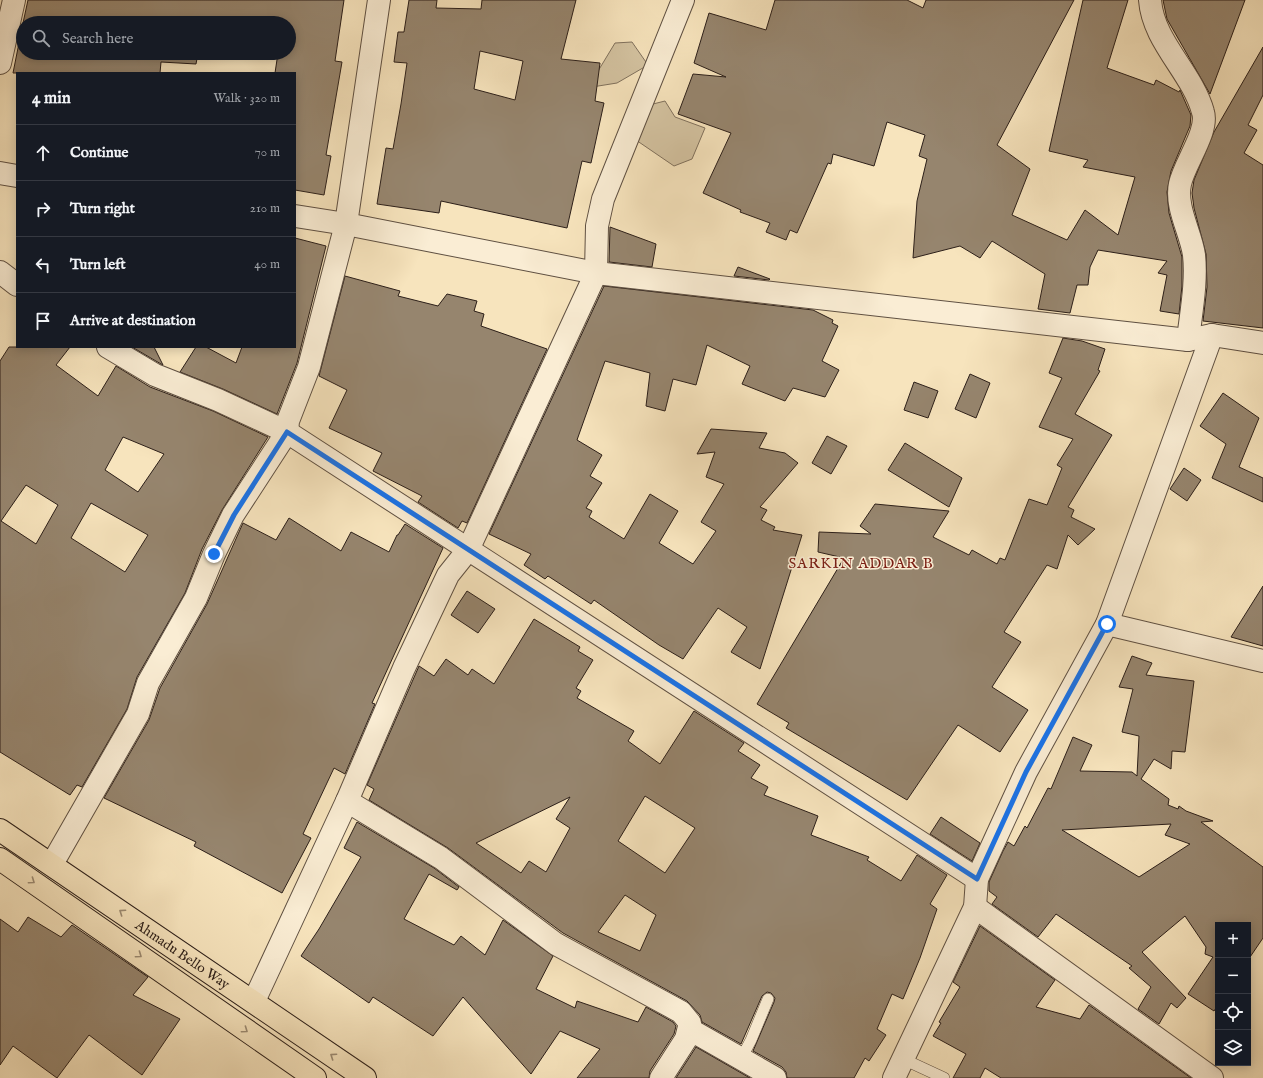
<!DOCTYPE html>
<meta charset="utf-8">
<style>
:root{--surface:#171b24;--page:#20242c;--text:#f1f3f6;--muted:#9ea1a6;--line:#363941}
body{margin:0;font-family:"IM FELL English",serif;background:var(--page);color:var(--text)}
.controls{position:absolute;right:12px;bottom:12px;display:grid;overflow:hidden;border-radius:0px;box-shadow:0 2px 10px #0003}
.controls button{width:36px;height:36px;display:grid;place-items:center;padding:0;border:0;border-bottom:1px solid var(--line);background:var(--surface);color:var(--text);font:20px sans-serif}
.stop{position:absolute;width:12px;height:12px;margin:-9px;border:3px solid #1a73e8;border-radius:50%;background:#fff}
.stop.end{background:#1a73e8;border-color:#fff;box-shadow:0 1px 4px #0008}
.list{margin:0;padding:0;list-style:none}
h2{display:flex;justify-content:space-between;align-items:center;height:52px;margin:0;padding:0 16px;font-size:17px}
h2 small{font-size:13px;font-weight:400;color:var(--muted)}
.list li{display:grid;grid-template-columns:26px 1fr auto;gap:12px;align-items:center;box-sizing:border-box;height:56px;padding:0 16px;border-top:1px solid var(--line)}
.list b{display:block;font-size:15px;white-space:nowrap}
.list em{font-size:13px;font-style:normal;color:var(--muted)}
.icon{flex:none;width:22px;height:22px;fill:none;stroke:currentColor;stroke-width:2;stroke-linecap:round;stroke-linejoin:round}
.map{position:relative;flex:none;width:1263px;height:1078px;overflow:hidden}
.search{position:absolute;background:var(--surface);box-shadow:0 2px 10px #0003;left:16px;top:16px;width:280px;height:44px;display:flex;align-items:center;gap:10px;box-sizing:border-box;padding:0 14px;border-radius:22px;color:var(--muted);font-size:15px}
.panel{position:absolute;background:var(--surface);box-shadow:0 2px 10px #0003;left:16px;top:72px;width:280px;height:276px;border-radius:0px}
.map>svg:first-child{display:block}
</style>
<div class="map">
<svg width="1263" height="1078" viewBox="0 0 1263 1078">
<rect width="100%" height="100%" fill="#f7e4bd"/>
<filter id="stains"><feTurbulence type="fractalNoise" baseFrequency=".005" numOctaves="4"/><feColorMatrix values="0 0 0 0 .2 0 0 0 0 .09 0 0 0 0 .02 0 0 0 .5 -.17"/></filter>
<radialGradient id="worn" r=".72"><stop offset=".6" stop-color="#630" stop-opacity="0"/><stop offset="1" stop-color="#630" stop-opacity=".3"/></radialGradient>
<g fill="#d4c3a1" stroke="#80715d">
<path d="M632,42L648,65L617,83L592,87V81L615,43Z"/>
<path d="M665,101L675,117L705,128L692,159L674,166L633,138L649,105Z"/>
</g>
<g fill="#96856e" stroke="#2c1f19" fill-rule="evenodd">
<path d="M28,0H344L335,61L342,62L326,155L331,156L324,195L295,190V73H275L278,53H289V23H23Z"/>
<path d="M409,0H437L436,8L481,9L482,0H576L561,59L600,63L595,101L604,103L591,163L582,161L567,228L441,201L439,213L377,204L386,148L393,149L401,104L407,63L394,62L398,32H404ZM480,51L523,61L515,100L474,89Z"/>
<path d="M775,0H907L923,8L926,0H1074L997,145L1030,169L1012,215L1067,240L1085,210L1118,235L1135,177L1083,167L1088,160L1049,151L1083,0H1128L1107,68L1154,85L1156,80L1179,92L1180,90L1191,115L1190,126L1171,171L1167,192L1169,213L1182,257V286L1179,314L1160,311L1167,275L1158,273L1167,261L1098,250L1090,267L1088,285H1077L1070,313L1038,309L1045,274L992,241L980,258L960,246L913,258L917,201L927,159L919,156L925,135L887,122L874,166L833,154L831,164L828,163L797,233L790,230L786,240L766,232L770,223L740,212L741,210L703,193L731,133L678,114L693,74L726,77L694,63L709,13L766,30Z"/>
<path d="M1163,0H1245L1210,94L1167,19Z"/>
<path d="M23,23V53H198L196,64L161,62L160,73H13Z"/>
<path d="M1263,47V95L1248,125L1257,130L1244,153L1263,165V328L1203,321L1207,287L1206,254L1194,208L1192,193L1194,180L1214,132Z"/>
<path d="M610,227L656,244L652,267L609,262Z"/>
<path d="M295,238L326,246L297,363L277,414L223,389L180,372L196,347H206L236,363L242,347H295Z"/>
<path d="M738,267L770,279L769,280L734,276Z"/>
<path d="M345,276L400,291L398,296L438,306L447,294L477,301L474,311L484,314L481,326L547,349L467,523L462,521L458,528L418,502L422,496L373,471L382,453L329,428L347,390L319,376Z"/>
<path d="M604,286L813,310L833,320L832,323L838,326L822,361L839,370L825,397L793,388L785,401L742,384L750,366L707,345L696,385L673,379L665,411L646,406L650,373L605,361L577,440L602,455L590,476L602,483L586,508L592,511L589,517L624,539L650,494L678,511L659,543L693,564L716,531L701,522L724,484L706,477L715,452L697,454L711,429L767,433L759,448L785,453L798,463L760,507L767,510L761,520L775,527L773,530L802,535L760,669L731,652L747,627L718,608L683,659L659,645L594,600L591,604L548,576L545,579L524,565L531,554L489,534Z"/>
<path d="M1063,338L1082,341L1105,349L1098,370L1100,371L1075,414L1112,435L1068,507L1074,510L1071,517L1095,529L1078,545L1068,535L1057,569L1047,565L1004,632L1021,642L992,687L1028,710L1000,752L958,725L907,800L786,728L789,723L757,704L844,558L818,552L819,532L871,534L860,526L875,504L949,511L933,537L969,555L972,550L997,564L1000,558L1005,560L1029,499L1047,505L1062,468L1057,465L1073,439L1039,427L1062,378L1049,373Z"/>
<path d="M9,347H70L56,365L98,396L116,366L150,387L213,411L268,437L222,510L202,549L185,593L137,677L127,709L82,787L77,785L70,795L0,752V361ZM123,437L164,454L138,492L105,470ZM26,485L58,505L36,544L1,521ZM91,503L148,535L125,572L71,538Z"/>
<path d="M132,347H154L163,365L161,364Z"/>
<path d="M970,374L990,383L976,418L955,409Z"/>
<path d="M914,382L938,391L928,418L904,410Z"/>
<path d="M1223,393L1259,418L1239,467L1263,478V502L1212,478L1226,444L1200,426Z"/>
<path d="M827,436L847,446L831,474L812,463Z"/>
<path d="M905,443L962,478L949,507L888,470Z"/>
<path d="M1184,468L1201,480L1187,501L1170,489Z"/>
<path d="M289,518L341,551L351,532L389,552L397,535H398L405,524L443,548L372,703L375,704L345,774L334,768L303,834L311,838L282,893L194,846L196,842L104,798L149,720L160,688L207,604L243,523L276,540Z"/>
<path d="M1263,586V646L1231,637Z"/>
<path d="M467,591L495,609L478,633L451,615Z"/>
<path d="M534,619L580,647L578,651L593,660L576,688L581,691L577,698L634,731L628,741L660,764L694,711L744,743L738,751L760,765L751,778L768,787L764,795L818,816L811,835L869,857L867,860L901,881L917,855L947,875L930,904L937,909L920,958L903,999L892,994L877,1029L886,1035L869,1061L865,1058L854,1078H787L786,1072L782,1067L753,1051L774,1002L775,998L771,993L767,992L762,996L741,1044L702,1022L700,1015L687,1001L563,933L448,848L369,800L374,789L367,785L419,666L434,676L446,659L468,675L472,669L494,684ZM645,796L695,828L665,873L618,841ZM570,797L556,819L570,828L546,872L529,861L521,873L476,843ZM625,895L656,915L640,951L598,932Z"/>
<path d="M1132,656L1152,663L1146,675L1194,681L1185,752L1172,751L1171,769L1154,759L1141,779L1169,799L1168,805L1178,809L1179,806L1186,811L1213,821L1201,822L1263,867V938L1248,960V925H1218V1005L1214,1011L1188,994L1213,957L1205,954L1206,947L1185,916L1142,952L1186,998L1177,1008L1171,1003L1159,1024L1138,1009L1151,987L1129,968L1132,966L1056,914L1038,937L992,904L997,897L989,891V882L1003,851L1008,842L1014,846L1025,826L1027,828L1048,788L1051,789L1073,737L1092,745L1080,771L1132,772L1137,776L1139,736L1122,732L1133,689L1119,687ZM1171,824L1165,835L1190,844L1139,877L1062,830Z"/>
<path d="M941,817L980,843L972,861L930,834Z"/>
<path d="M357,822L434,868L459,887L457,890L429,874L404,919L454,945L461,936L485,955L503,920L553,956L536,989L575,1008L577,1001L638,1022L646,1007L673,1022L676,1026L674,1034L650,1071L649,1078H577L600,1049L560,1031L531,1074L463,997L433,1036L373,997L369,1003L301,956L319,929L361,857L344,848Z"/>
<path d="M28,917L61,937L72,925L148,977L133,995L180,1019L142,1075L89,1035L57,1078L13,1046L0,1065V919L18,932Z"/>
<path d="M980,926L1055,980L1036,1007L1080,1019L1089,1005L1191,1078H1001L985,1068L980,1078H953L966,1054L933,1036L941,1023L939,1022L960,987L953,982Z"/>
<path d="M696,1047L750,1078H676Z"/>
</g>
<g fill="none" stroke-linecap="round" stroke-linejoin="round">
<defs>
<g id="lane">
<path d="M741,1059L751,1040L768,999"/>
<path d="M903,1059L944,1078"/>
</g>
<g id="street">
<path d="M1150,0C1153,42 1192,72 1203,112C1209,131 1184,164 1180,184C1175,207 1191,233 1194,255C1197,282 1191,313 1188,340"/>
<path d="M0,63L14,0"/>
<path d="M0,173L17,176"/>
<path d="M295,216L346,224L596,273L1188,340L1212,335L1263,343"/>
<path d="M0,272L17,285"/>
<path d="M108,347L155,375L218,400L287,432L977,879"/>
<path d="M1107,624L1263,661"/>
<path d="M347,801L441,858L556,944L681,1012L690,1023L686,1039L661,1078"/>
<path d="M52,864L138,714L148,683L196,598L214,554L233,515L287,432L288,421L309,367L346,224L379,0"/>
<path d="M975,907L1212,1078"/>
<path d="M254,1001L347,801L404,668L448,575L468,550L596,273L597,226L603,199L683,0"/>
<path d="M689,1029L775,1078"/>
<path d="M894,1078L975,907L977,879L1026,772L1107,624L1212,335"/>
</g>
<g id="highway">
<path id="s1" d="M0,830L365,1078"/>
<path d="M0,859L315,1078"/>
</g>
</defs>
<use href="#lane" stroke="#5f5042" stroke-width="12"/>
<use href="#street" stroke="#5f5042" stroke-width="24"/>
<use href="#highway" stroke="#2c1f19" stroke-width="24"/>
<use href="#lane" stroke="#faedd4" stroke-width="11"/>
<use href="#street" stroke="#faedd4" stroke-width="22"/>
<use href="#highway" stroke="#f7e4bd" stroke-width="22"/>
</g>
<defs><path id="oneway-chevron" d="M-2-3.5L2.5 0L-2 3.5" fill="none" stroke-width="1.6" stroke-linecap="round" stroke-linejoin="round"/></defs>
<g stroke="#9c8b73">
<use href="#oneway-chevron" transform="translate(32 881) rotate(35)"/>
<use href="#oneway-chevron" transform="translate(122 912) rotate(-146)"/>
<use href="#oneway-chevron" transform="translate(139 955) rotate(35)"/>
<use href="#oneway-chevron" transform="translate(245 1030) rotate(35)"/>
<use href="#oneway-chevron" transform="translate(333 1056) rotate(-146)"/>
</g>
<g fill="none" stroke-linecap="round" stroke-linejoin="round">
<path stroke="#1a73e8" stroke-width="5" d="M214,554L234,515L287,432L977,879L1026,772L1107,624"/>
</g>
<g text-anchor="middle" stroke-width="3" stroke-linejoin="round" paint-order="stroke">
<g font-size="14" fill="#2c1f19" stroke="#faedd4">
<text dy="5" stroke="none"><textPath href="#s1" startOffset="221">Ahmadu Bello Way</textPath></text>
</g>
<g font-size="15" letter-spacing="1" fill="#7a1f14" stroke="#faedd4">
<text x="861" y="568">SARKIN ADDAR B</text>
</g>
</g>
<rect width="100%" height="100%" filter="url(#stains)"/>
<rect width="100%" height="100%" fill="url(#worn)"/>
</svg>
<div class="controls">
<button>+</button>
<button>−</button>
<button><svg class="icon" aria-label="locate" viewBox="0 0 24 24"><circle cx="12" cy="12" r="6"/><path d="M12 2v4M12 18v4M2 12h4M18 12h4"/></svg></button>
<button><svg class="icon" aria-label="layers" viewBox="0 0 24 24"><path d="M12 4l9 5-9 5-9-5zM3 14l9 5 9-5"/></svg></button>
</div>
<div class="stop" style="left:1107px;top:624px"></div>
<div class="stop end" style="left:214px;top:554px"></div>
<div class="search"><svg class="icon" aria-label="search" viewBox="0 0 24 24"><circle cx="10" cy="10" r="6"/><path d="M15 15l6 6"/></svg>Search here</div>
<section class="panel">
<h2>4 min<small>Walk · 320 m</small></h2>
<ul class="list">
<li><svg class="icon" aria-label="ahead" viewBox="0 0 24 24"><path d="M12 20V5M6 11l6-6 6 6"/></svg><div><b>Continue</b></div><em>70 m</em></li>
<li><svg class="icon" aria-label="right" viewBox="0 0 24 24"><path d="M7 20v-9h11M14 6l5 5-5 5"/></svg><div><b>Turn right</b></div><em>210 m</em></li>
<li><svg class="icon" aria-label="left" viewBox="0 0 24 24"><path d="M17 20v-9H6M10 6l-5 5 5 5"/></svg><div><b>Turn left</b></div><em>40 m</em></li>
<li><svg class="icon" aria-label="arrive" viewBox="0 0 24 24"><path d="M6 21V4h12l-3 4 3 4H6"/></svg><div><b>Arrive at destination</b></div></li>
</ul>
</section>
</div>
